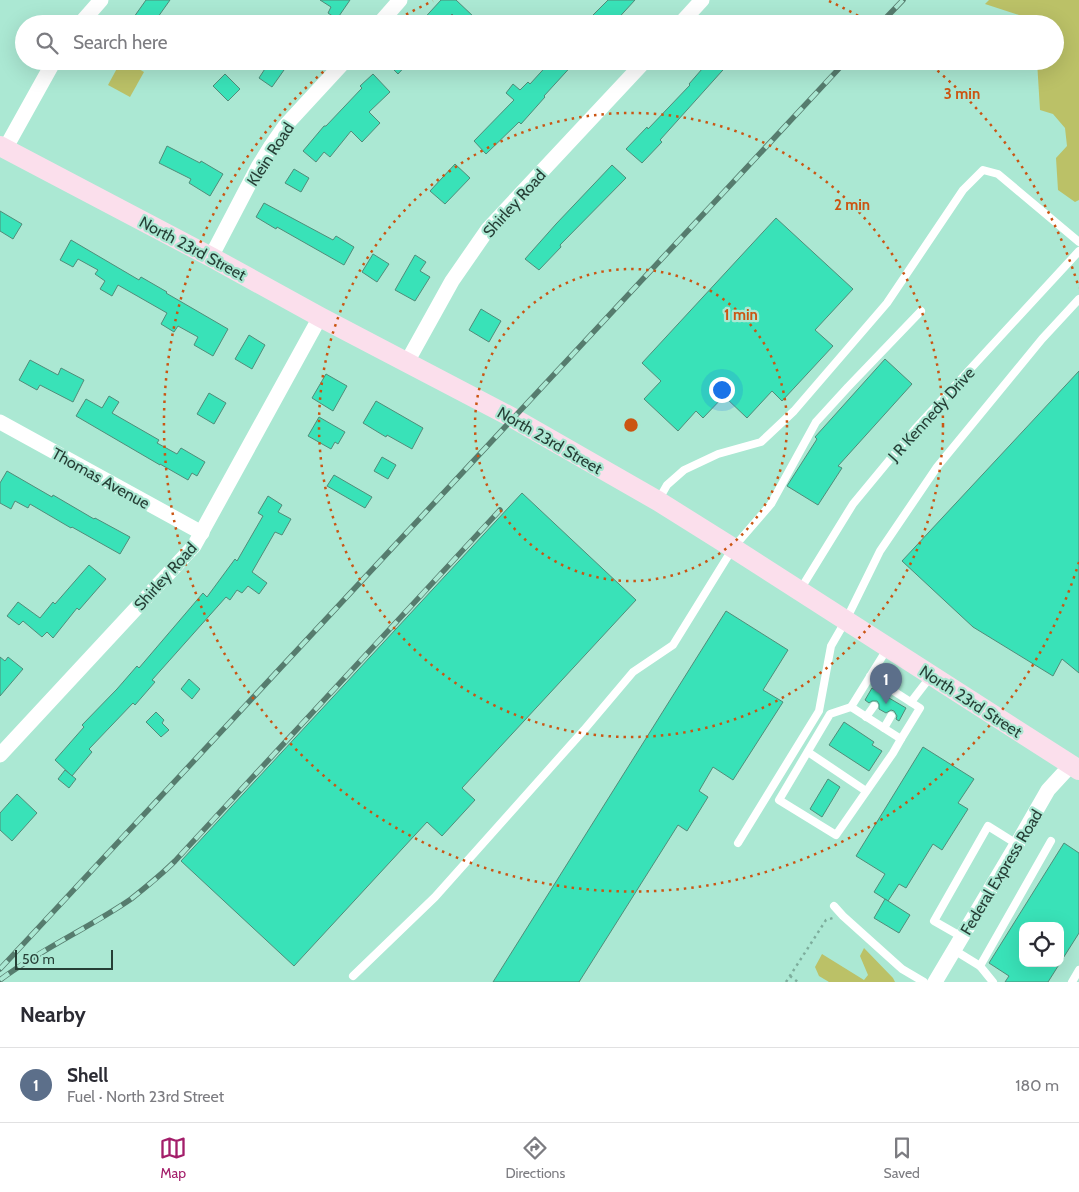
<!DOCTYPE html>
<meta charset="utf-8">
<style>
:root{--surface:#fff;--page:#f7f7f7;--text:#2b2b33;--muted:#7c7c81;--line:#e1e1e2;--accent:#a31e6a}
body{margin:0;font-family:Cabin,sans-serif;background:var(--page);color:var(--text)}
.controls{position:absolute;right:15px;bottom:15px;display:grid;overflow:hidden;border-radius:10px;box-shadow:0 5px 20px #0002}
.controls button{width:45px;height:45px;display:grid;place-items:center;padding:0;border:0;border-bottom:1px solid var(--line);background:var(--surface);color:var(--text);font:25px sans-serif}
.scale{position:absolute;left:15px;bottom:12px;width:98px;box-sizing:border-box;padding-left:5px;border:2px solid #263f36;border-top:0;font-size:14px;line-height:18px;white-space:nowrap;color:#263f36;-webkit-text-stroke:4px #abe8d3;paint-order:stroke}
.you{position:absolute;left:721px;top:389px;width:18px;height:18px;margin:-12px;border:4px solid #fff;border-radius:50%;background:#1a73e8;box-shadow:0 0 0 8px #1a73e833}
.badge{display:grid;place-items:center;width:32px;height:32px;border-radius:50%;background:var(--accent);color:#fff;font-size:16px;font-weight:700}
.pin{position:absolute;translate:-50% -41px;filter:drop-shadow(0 1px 2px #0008)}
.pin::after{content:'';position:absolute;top:26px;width:18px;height:15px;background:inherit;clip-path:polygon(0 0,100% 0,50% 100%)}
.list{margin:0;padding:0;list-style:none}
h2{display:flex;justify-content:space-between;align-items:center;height:65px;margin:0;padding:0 20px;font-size:21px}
h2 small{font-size:16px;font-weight:400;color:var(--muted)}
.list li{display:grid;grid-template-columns:32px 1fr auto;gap:15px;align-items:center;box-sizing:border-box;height:75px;padding:0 20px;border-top:1px solid var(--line)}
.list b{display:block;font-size:19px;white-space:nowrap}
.list p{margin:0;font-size:16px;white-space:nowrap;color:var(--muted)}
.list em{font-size:16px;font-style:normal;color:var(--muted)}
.icon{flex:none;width:28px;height:28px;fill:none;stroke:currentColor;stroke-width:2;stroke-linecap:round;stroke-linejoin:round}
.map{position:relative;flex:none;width:1079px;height:982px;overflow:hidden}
.search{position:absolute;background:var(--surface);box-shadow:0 5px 20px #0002;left:15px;right:15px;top:15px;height:55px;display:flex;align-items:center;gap:12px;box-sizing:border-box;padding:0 18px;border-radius:28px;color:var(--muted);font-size:19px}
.sheet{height:140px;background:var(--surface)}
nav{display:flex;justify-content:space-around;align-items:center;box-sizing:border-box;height:70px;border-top:1px solid var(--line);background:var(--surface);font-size:14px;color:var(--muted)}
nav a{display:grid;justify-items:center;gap:2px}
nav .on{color:var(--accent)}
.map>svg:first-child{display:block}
</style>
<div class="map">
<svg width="1079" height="982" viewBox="0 0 1079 982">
<rect width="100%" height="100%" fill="#abe8d3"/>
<g fill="#bbc167">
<path d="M989,0H1079V200L1075,202L1058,190L1056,158L1067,146L1065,128L1053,114L1040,110L1037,61H1055V24H1029L1022,16L985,4Z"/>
<path d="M121,61H125L144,72L130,97L108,85Z"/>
<path d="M864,948L893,978L895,982H829L819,976L815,967L822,954L864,980L868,975L860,956Z"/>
</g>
<g fill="#39e2b8" stroke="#518c79">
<path d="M146,0H170L153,24H129Z"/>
<path d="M320,0H350L337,19L328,13L331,7Z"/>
<path d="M441,0H456L474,17L469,24H462L452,14L443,24H419Z"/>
<path d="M608,0H635L613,24H584Z"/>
<path d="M270,61L284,70L272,87L259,78Z"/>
<path d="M385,61H410L398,74Z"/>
<path d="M551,61H576L544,96L545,97L521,124L519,122L486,154L474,141L514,100L506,93L513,84L520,90L528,82L530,84Z"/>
<path d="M709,61H731L660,140L662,142L642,163L626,149L647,127L648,129L690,85L689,84Z"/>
<path d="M225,74L240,89L228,101L213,86Z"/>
<path d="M373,74L390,92L369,112L380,123L362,142L351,131L330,157L324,152L316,162L303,151L324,126H326L362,88L360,86Z"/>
<path d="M167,146L200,163L201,161L223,174L210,196L189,183L191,179L159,163Z"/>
<path d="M455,164L470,178L445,204L430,191Z"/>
<path d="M612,165L626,178L560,245L561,247L539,270L525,259L556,224Z"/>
<path d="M294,169L309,178L301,192L285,183Z"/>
<path d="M264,203L333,240L336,236L354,247L344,265L277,227L276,229L256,217Z"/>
<path d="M0,211L22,224L13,239L0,231Z"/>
<path d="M776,218L853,289L815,330L833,346L782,401L772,391L747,418L724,396L703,418L696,411L678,431L644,399L661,381L642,363Z"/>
<path d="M71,240L139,280L141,277L167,292L166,293L228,329L213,356L194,345L198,337L178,326L174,332L161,324L167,313L118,285L112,296L100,289L105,281L95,274L98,270L78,259L73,267L60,260Z"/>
<path d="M373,254L389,264L377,282L362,272Z"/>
<path d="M415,255L426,262L420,271L430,277L415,301L395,290Z"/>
<path d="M481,309L501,321L489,342L469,330Z"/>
<path d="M249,335L265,345L252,369L235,359Z"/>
<path d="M885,359L912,384L838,466L842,468L818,505L787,486L817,439L815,437Z"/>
<path d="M30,360L58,375L61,368L84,380L73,402L40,385L37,390L19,380Z"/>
<path d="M1079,371V673L1062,659L1053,676L973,627L902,561Z"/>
<path d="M326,374L347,386L333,411L312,398Z"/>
<path d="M209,393L226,403L214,424L197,414Z"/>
<path d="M109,396L119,402L112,413L159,440L157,443L177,454L181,448L205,462L197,476L192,473L188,480L160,464V465L76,416L86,399L102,408Z"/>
<path d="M376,401L423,428L412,449L387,435L386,437L363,423Z"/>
<path d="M319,417L345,432L338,444L335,442L331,449L308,436Z"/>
<path d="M382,457L396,465L388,479L374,471Z"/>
<path d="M7,471L52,497L53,495L94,519L95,518L130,537L120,554L72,527L71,528L30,504L28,508L15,501L11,509L0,503V483Z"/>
<path d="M334,475L372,497L365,508L327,486Z"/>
<path d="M522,493L636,600L462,788L475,800L442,836L427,822L294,966L181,861Z"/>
<path d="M268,496L282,505L278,512L291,519L282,535L275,532L252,572L267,583L259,594L248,586L242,593L237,590L230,600L226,597L152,680L155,682L135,705L133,703L89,749L92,752L72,776L55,760L84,727L82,725L117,689L137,666L139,668L203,593L207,597L235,559L237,561L263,516L258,513Z"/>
<path d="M89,565L106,579L79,610L77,608L53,638L47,632L42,637L23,621L19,625L7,616L18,602L40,618L53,602L55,604Z"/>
<path d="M726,611L788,650L763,690L783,702L733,780L713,767L699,791L708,797L687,831L678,825L579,982H493Z"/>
<path d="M0,657L5,661L8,657L23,669L0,696Z"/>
<path d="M189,679L200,689L192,699L181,689Z"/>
<path d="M872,688L906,708L899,721L896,719L897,716L894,711L891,710L886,713L879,709V704L877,701H872L869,703L865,700Z"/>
<path d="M156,712L164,720L162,723L169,730L161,737L146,722Z"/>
<path d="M844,722L874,742L872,745L882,751L869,771L829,745Z"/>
<path d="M923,747L974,779L958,803L968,809L942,850L933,844L906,888L899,884L888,901L874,892L885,874L856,856Z"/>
<path d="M65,770L76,779L69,788L58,779Z"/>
<path d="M828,779L840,787L822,817L810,809Z"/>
<path d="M17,794L37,813L12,841L0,830V813Z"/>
<path d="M1064,843L1079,853V933L1060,963V926H1023V963H1060L1048,982H1005L1009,976L989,963Z"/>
<path d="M885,899L910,915L899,933L874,918Z"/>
</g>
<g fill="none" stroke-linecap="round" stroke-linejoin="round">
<g stroke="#7dad9c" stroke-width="2.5" stroke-dasharray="2.5 4" stroke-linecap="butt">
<path d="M790,976L798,982"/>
<path d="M786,982L826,920L833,918"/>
</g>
<g stroke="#fff" stroke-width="8">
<path d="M659,499L667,485L684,470L718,454L761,442L794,411L887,303L963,190L983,170L998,174L1079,242"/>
<path d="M800,590L853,504L915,429L1079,251"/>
<path d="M870,676L920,708L901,739L851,707L887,649"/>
<path d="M911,702L931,676"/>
<path d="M851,707L830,714L779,800L836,835L893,753L901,739"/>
<path d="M866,717L874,706"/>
<path d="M884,728L891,716"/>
<path d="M808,752L866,791"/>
<path d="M738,843L819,711L831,646L846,620L880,551L937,467L1042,339L1079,299"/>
<path d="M834,906L843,916L902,969L924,982"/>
<path d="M962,937L934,921L988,826L1017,844"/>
<path d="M954,950L980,966"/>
<path d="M353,976L435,897L584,730L633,672L673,645L733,548L771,504L816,422L848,387L921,311"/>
<path d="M993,982L980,966L1051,841"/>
<path d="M1072,982L1079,970"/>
</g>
<g stroke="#fff" stroke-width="15">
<path d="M80,24L101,0"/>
<path d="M379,24L400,0"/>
<path d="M680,24L702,0"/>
<path d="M5,149L54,61"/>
<path d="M211,257L258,167L271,146L285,126L345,61"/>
<path d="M407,362L452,281L488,229L645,61"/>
<path d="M0,422L202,533"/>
<path d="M0,755L194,546L320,317"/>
<path d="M935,982L1017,844L1048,790L1071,765"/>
</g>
<path stroke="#fbdfec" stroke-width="20" d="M0,146L211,257L320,317L513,418L658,501L733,548L1079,770"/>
<defs>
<g id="rail">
<path d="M880,24L903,0"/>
<path d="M0,969L846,61"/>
<path d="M0,980C41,949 89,928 131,899C146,887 161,875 175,861L500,510"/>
</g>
</defs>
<use href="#rail" stroke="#567c6e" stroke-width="5.5"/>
<use href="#rail" stroke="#abe8d3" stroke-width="4" stroke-dasharray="11" stroke-linecap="butt"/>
</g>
<g fill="none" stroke="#cb5512" stroke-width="2.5" stroke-dasharray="2.5 5">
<circle cx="631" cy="425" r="156"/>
<circle cx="631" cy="425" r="312"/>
<path d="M1079 562A468 468 0 1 1 336 61M393 22A468 468 0 0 1 433 1M829 1A468 468 0 0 1 869 22M926 61A468 468 0 0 1 1079 288"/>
</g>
<g text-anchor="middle" stroke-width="4.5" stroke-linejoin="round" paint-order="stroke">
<g font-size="16" fill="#263f36" stroke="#abe8d3">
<text transform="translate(270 154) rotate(-57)" y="6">Klein Road</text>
<text transform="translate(514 203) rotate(-48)" y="6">Shirley Road</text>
<text transform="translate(193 248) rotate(28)" y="6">North 23rd Street</text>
<text transform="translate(931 414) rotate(-48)" y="6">J R Kennedy Drive</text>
<text transform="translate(550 440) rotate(30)" y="6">North 23rd Street</text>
<text transform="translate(101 478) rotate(29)" y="6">Thomas Avenue</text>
<text transform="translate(165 576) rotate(-48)" y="6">Shirley Road</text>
<text transform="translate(971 701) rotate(33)" y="6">North 23rd Street</text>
<text transform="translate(1001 872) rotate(-59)" y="6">Federal Express Road</text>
</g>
</g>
<circle cx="631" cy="425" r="8" fill="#cb5512" stroke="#abe8d3" stroke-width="2.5"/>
<g font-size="15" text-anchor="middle" font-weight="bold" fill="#cb5512" stroke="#abe8d3" stroke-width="4.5" stroke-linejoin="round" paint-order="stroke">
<text x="962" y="99">3 min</text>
<text x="852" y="210">2 min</text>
<text x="741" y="320">1 min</text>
</g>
</svg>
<div class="controls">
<button><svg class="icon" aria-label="locate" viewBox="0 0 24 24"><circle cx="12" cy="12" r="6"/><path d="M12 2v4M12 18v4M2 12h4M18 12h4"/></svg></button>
</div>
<div class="scale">50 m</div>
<div class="you"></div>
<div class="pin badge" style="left:886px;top:704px;background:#5c6f8a">1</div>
<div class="search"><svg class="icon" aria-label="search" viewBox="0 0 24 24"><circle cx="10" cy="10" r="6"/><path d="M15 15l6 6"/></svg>Search here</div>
</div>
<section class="sheet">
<h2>Nearby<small></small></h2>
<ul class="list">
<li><span class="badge" style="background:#5c6f8a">1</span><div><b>Shell</b><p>Fuel · North 23rd Street</p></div><em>180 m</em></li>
</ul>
</section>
<nav>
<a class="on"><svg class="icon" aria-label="map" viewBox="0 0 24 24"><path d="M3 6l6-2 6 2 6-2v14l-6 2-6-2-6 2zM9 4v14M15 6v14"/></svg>Map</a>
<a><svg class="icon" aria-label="directions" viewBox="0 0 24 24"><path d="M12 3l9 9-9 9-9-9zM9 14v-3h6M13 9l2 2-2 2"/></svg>Directions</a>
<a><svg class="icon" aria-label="saved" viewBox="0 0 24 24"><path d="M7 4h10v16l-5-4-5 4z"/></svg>Saved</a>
</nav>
